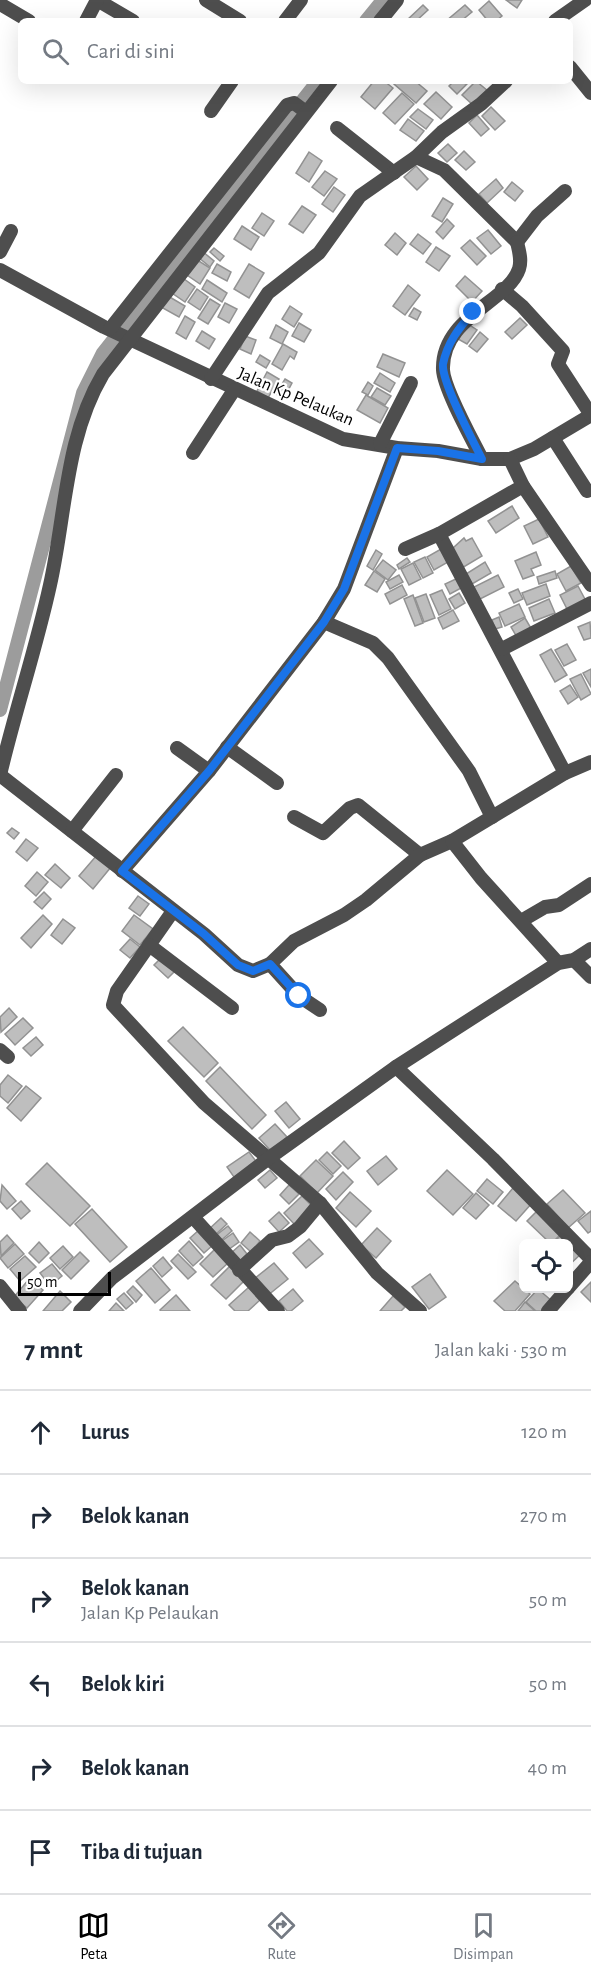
<!DOCTYPE html>
<html lang="id">
<meta charset="utf-8">
<style>
:root{--surface:#fff;--page:#f6f6f7;--text:#1f2937;--muted:#747a83;--line:#e0e1e3;--accent:#000}
body{margin:0;font-family:"Alegreya Sans",sans-serif;background:var(--page);color:var(--text)}
.controls{position:absolute;right:18px;bottom:18px;display:grid;overflow:hidden;border-radius:9px;box-shadow:0 6px 24px #0002}
.controls button{width:54px;height:54px;display:grid;place-items:center;padding:0;border:0;border-bottom:2px solid var(--line);background:var(--surface);color:var(--text);font:30px sans-serif}
.scale{position:absolute;left:18px;bottom:15px;width:93px;box-sizing:border-box;padding-left:6px;border:3px solid #000;border-top:0;font-size:16px;line-height:21px;white-space:nowrap;color:#000;-webkit-text-stroke:4px #fff;paint-order:stroke}
.stop{position:absolute;width:18px;height:18px;margin:-14px;border:4px solid #1a73e8;border-radius:50%;background:#fff}
.stop.end{background:#1a73e8;border-color:#fff;box-shadow:0 2px 6px #0008}
.list{margin:0;padding:0;list-style:none}
h2{display:flex;justify-content:space-between;align-items:center;height:78px;margin:0;padding:0 24px;font-size:26px}
h2 small{font-size:20px;font-weight:400;color:var(--muted)}
.list li{display:grid;grid-template-columns:39px 1fr auto;gap:18px;align-items:center;box-sizing:border-box;height:84px;padding:0 24px;border-top:2px solid var(--line)}
.list b{display:block;font-size:22px;white-space:nowrap}
.list p{margin:0;font-size:20px;white-space:nowrap;color:var(--muted)}
.list em{font-size:20px;font-style:normal;color:var(--muted)}
.icon{flex:none;width:33px;height:33px;fill:none;stroke:currentColor;stroke-width:2;stroke-linecap:round;stroke-linejoin:round}
.map{position:relative;flex:none;width:591px;height:1311px;overflow:hidden}
.search{position:absolute;background:var(--surface);box-shadow:0 6px 24px #0002;left:18px;right:18px;top:18px;height:66px;display:flex;align-items:center;gap:15px;box-sizing:border-box;padding:0 21px;border-radius:9px;color:var(--muted);font-size:22px}
.sheet{height:582px;background:var(--surface)}
nav{display:flex;justify-content:space-around;align-items:center;box-sizing:border-box;height:84px;border-top:2px solid var(--line);background:var(--surface);font-size:16px;color:var(--muted)}
nav a{display:grid;justify-items:center;gap:3px}
nav .on{color:var(--accent)}
.map>svg:first-child{display:block}
</style>
<div class="map">
<svg width="591" height="1311" viewBox="0 0 591 1311">
<rect width="100%" height="100%" fill="#fff"/>
<g fill="none" stroke-linecap="round" stroke-linejoin="round">
<g stroke="#9c9c9c" stroke-width="14">
<path d="M366,21L383,0"/>
<path d="M0,710L83,393L103,353L318,81"/>
</g>
</g>
<g fill="#bebebe" stroke="#929292" stroke-width="1.5">
<path d="M506,0H522L517,8Z"/>
<path d="M489,1L502,16L496,21H488L479,10Z"/>
<path d="M423,5L428,10L416,21H406Z"/>
<path d="M465,5L472,12L461,21H446Z"/>
<path d="M374,81H384L393,88L375,109L361,97Z"/>
<path d="M396,81H415L427,91L416,103L394,84Z"/>
<path d="M454,81L467,84L457,94L449,86Z"/>
<path d="M476,81L488,91L473,105L462,95Z"/>
<path d="M436,92L452,107L441,119L424,104Z"/>
<path d="M402,93L414,104L395,124L383,113Z"/>
<path d="M491,107L505,121L495,130L482,116Z"/>
<path d="M418,109L433,120L426,129L410,117Z"/>
<path d="M477,115L489,129L481,136L469,123Z"/>
<path d="M408,119L424,131L416,141L400,130Z"/>
<path d="M448,144L457,153L447,162L438,153Z"/>
<path d="M464,151L475,162L466,170L455,160Z"/>
<path d="M309,152L322,161L309,182L296,173Z"/>
<path d="M416,166L428,179L417,190L404,177Z"/>
<path d="M325,171L337,179L324,196L312,187Z"/>
<path d="M496,179L503,188L487,203L479,194Z"/>
<path d="M512,182L523,191L515,201L504,192Z"/>
<path d="M334,187L345,195L333,212L322,204Z"/>
<path d="M443,198L453,204L442,222L432,216Z"/>
<path d="M302,206L316,215L303,233L289,224Z"/>
<path d="M262,213L274,221L264,236L252,228Z"/>
<path d="M447,219L454,226L443,239L436,232Z"/>
<path d="M242,226L259,237L251,250L234,239Z"/>
<path d="M488,230L501,246L491,254L477,238Z"/>
<path d="M395,233L406,243L397,255L385,245Z"/>
<path d="M418,234L431,244L423,254L410,244Z"/>
<path d="M470,240L486,256L477,265L461,248Z"/>
<path d="M436,247L450,256L439,271L426,262Z"/>
<path d="M214,248L224,256L220,261L210,252Z"/>
<path d="M202,251L214,261L210,267L198,257Z"/>
<path d="M194,258L210,268L200,284L184,273Z"/>
<path d="M217,264L231,272L227,281L212,273Z"/>
<path d="M249,264L264,273L249,298L234,289Z"/>
<path d="M180,276L195,287L185,302L169,291Z"/>
<path d="M465,276L482,291L472,302L456,286Z"/>
<path d="M207,280L227,293L222,302L202,289Z"/>
<path d="M408,285L420,295L405,315L393,306Z"/>
<path d="M197,289L208,297L200,310L188,302Z"/>
<path d="M168,296L185,306L179,317L161,307Z"/>
<path d="M210,299L220,305L208,324L198,318Z"/>
<path d="M225,303L237,309L229,323L218,317Z"/>
<path d="M290,306L302,314L294,327L282,319Z"/>
<path d="M414,308L421,312L417,320L409,316Z"/>
<path d="M185,316L195,322L186,339L176,333Z"/>
<path d="M520,318L527,325L512,339L505,332Z"/>
<path d="M299,323L311,330L304,342L292,336Z"/>
<path d="M468,324L477,330L467,344L458,339Z"/>
<path d="M276,325L288,332L282,344L270,338Z"/>
<path d="M202,331L215,339L209,349L196,341Z"/>
<path d="M480,332L488,339L477,352L469,346Z"/>
<path d="M245,336L256,340L251,354L240,349Z"/>
<path d="M283,344L297,352L294,359L290,356L282,370L272,364Z"/>
<path d="M383,354L405,363L399,377L377,367Z"/>
<path d="M260,355L270,361L266,368L256,362Z"/>
<path d="M267,372L279,379L268,398L257,391Z"/>
<path d="M380,373L395,383L390,392L374,383Z"/>
<path d="M285,379L292,383L284,398L276,394Z"/>
<path d="M368,382L373,386L368,395L362,392Z"/>
<path d="M377,388L391,396L385,405L371,397Z"/>
<path d="M366,395L388,408L380,423L357,410Z"/>
<path d="M512,506L519,518L496,533L488,521Z"/>
<path d="M539,519L548,537L533,544L524,526Z"/>
<path d="M464,538L466,541L472,538L482,556L462,568L452,549Z"/>
<path d="M441,549L448,562L434,570L427,557Z"/>
<path d="M376,550L382,554L373,570L367,566Z"/>
<path d="M536,552L541,565L531,569L534,575L523,579L515,561Z"/>
<path d="M425,557L433,573L423,578L414,562Z"/>
<path d="M407,558L410,562L399,569L397,565Z"/>
<path d="M383,560L396,570L388,580L375,570Z"/>
<path d="M485,562L491,573L472,584L466,574Z"/>
<path d="M413,563L421,579L409,585L401,569Z"/>
<path d="M571,566L581,583L566,591L557,574Z"/>
<path d="M374,571L385,579L377,592L365,585Z"/>
<path d="M555,571L557,578L539,584L537,577Z"/>
<path d="M399,575L403,582L390,589L386,582Z"/>
<path d="M498,575L504,587L480,599L474,587Z"/>
<path d="M460,577L465,586L450,594L445,584Z"/>
<path d="M546,584L550,596L527,605L522,593Z"/>
<path d="M402,585L407,595L390,604L385,594Z"/>
<path d="M578,586L587,603L569,613L560,595Z"/>
<path d="M518,589L523,599L514,603L509,593Z"/>
<path d="M442,590L451,609L439,615L430,595Z"/>
<path d="M459,593L465,603L455,609L449,599Z"/>
<path d="M426,594L435,618L424,622L415,598Z"/>
<path d="M413,595L423,623L415,626L404,599Z"/>
<path d="M549,599L555,613L534,621L529,608Z"/>
<path d="M519,604L525,617L505,626L499,613Z"/>
<path d="M453,610L459,621L443,629L438,618Z"/>
<path d="M499,617L502,627L495,629L492,620Z"/>
<path d="M525,618L532,630L518,639L511,627Z"/>
<path d="M590,622L591,638L584,640L578,627Z"/>
<path d="M567,644L576,660L564,666L555,650Z"/>
<path d="M551,649L567,675L555,682L540,655Z"/>
<path d="M591,669V687L583,673Z"/>
<path d="M581,674L591,694L581,700L570,679Z"/>
<path d="M570,685L578,697L568,704L560,691Z"/>
<path d="M12,828L19,833L14,839L7,833Z"/>
<path d="M26,839L38,848L27,861L16,852Z"/>
<path d="M97,855L111,867L93,889L79,876Z"/>
<path d="M55,864L70,878L61,888L45,875Z"/>
<path d="M37,872L48,882L36,896L25,886Z"/>
<path d="M44,892L51,899L42,909L34,902Z"/>
<path d="M138,896L149,904L140,916L129,908Z"/>
<path d="M43,915L52,924L31,948L21,938Z"/>
<path d="M134,915L153,929L140,945L122,931Z"/>
<path d="M63,919L75,928L62,944L51,935Z"/>
<path d="M130,939L140,947L130,958L120,950Z"/>
<path d="M162,957L176,970L168,978L154,965Z"/>
<path d="M9,1008L17,1017L1,1032L0,1017Z"/>
<path d="M23,1018L33,1028L15,1045L5,1034Z"/>
<path d="M183,1027L218,1063L204,1077L168,1041Z"/>
<path d="M36,1037L43,1045L31,1056L23,1048Z"/>
<path d="M220,1067L266,1115L252,1129L206,1081Z"/>
<path d="M8,1075L22,1086L8,1103L0,1096V1085Z"/>
<path d="M26,1086L41,1098L21,1121L7,1108Z"/>
<path d="M286,1102L300,1119L289,1128L275,1111Z"/>
<path d="M275,1124L287,1137L271,1151L259,1138Z"/>
<path d="M344,1141L360,1158L348,1169L332,1153Z"/>
<path d="M249,1152L258,1164L236,1180L227,1167Z"/>
<path d="M327,1152L341,1166L333,1174L319,1160Z"/>
<path d="M386,1156L397,1169L378,1185L367,1171Z"/>
<path d="M316,1160L333,1176L317,1193L300,1176Z"/>
<path d="M47,1163L90,1206L70,1226L26,1184Z"/>
<path d="M270,1170L277,1178L265,1188L258,1180Z"/>
<path d="M447,1170L473,1194L453,1215L427,1191Z"/>
<path d="M343,1172L353,1182L336,1200L326,1189Z"/>
<path d="M487,1179L503,1192L493,1204L477,1191Z"/>
<path d="M2,1185L16,1201L7,1209L0,1201Z"/>
<path d="M289,1185L299,1194L289,1204L280,1195Z"/>
<path d="M513,1188L532,1203L516,1221L498,1206Z"/>
<path d="M563,1190L585,1213L568,1228L547,1204Z"/>
<path d="M350,1192L371,1211L356,1227L336,1208Z"/>
<path d="M476,1193L489,1205L476,1219L463,1208Z"/>
<path d="M302,1196L314,1208L295,1225L284,1213Z"/>
<path d="M21,1201L30,1211L21,1219L12,1209Z"/>
<path d="M92,1209L127,1247L110,1262L75,1224Z"/>
<path d="M539,1209L563,1232L551,1244L527,1221Z"/>
<path d="M591,1211V1231L588,1233L578,1221Z"/>
<path d="M279,1212L289,1223L279,1232L269,1221Z"/>
<path d="M221,1218L227,1224L214,1236L208,1230Z"/>
<path d="M228,1226L232,1231L218,1243L214,1237Z"/>
<path d="M377,1228L391,1241L376,1258L361,1245Z"/>
<path d="M199,1230L213,1245L204,1253L190,1238Z"/>
<path d="M250,1232L260,1241L251,1252L241,1243Z"/>
<path d="M233,1233L239,1242L225,1252L219,1243Z"/>
<path d="M563,1233L582,1253L569,1265L568,1244H552Z"/>
<path d="M7,1235L14,1243L1,1256L0,1242Z"/>
<path d="M309,1239L323,1254L306,1268L293,1253Z"/>
<path d="M189,1241L203,1257L193,1266L179,1251Z"/>
<path d="M39,1242L49,1253L39,1263L29,1253Z"/>
<path d="M15,1244L24,1254L8,1268L0,1258Z"/>
<path d="M240,1245L247,1254L238,1263L230,1254Z"/>
<path d="M63,1246L73,1257L60,1269L50,1258Z"/>
<path d="M215,1249L228,1263L213,1277L200,1264Z"/>
<path d="M80,1252L89,1261L71,1279L62,1270Z"/>
<path d="M178,1254L196,1272L188,1279L171,1261Z"/>
<path d="M25,1256L36,1267L20,1281L10,1269Z"/>
<path d="M163,1257L172,1268L162,1277L153,1266Z"/>
<path d="M274,1263L288,1279L267,1296L254,1279Z"/>
<path d="M52,1264L62,1276L50,1286L40,1273Z"/>
<path d="M231,1265L246,1279L226,1299L211,1285Z"/>
<path d="M151,1268L170,1290L155,1303L136,1281Z"/>
<path d="M430,1274L446,1297L429,1309L412,1287Z"/>
<path d="M29,1279L43,1290L27,1308L14,1297Z"/>
<path d="M515,1281L530,1294L515,1311H505L494,1301Z"/>
<path d="M591,1282V1302L581,1292Z"/>
<path d="M133,1286L142,1295L136,1302L127,1292Z"/>
<path d="M249,1287L260,1300L248,1311H235L229,1305Z"/>
<path d="M293,1289L303,1301L291,1311H287L279,1301Z"/>
<path d="M538,1289L553,1302L545,1311H536L526,1302Z"/>
<path d="M60,1291L71,1302L62,1311H43Z"/>
<path d="M124,1293L133,1303L126,1309L117,1299Z"/>
<path d="M176,1295L190,1311H161L160,1310Z"/>
<path d="M393,1296L405,1307L401,1311H380Z"/>
<path d="M525,1302L535,1311H518Z"/>
<path d="M116,1303L124,1311H109Z"/>
</g>
<g fill="none" stroke-linecap="round" stroke-linejoin="round">
<g stroke="#4e4e4e" stroke-width="14">
<path d="M97,0L133,21"/>
<path d="M206,0L240,21"/>
<path d="M0,4L29,21"/>
<path d="M86,21L97,0"/>
<path d="M285,21L301,0"/>
<path d="M380,21L397,0"/>
<path d="M555,21L585,0"/>
<path d="M570,67L591,93"/>
<path d="M211,111L232,81"/>
<path d="M337,128L394,173"/>
<path d="M416,157L444,170L517,242L537,216L565,191"/>
<path d="M0,252L11,231"/>
<path d="M0,270L104,327L343,439L397,448L438,451L482,459H510L534,449L591,415"/>
<path d="M502,289L522,306L563,351L558,364L591,415"/>
<path d="M110,329L287,105L294,103L306,112"/>
<path d="M211,379L268,293L319,253L360,196L416,157L442,132L481,104L506,81"/>
<path d="M553,438L587,491"/>
<path d="M380,444L411,383"/>
<path d="M193,453L234,390"/>
<path d="M482,459C472,439 444,389 443,370C441,317 508,302 519,269C522,260 519,251 517,242"/>
<path d="M510,459L523,486L591,585"/>
<path d="M439,534L565,773"/>
<path d="M405,549L439,534L523,486"/>
<path d="M324,622L373,643L388,658L469,771L492,817"/>
<path d="M502,649L591,603"/>
<path d="M227,747L277,783"/>
<path d="M177,748L209,771"/>
<path d="M0,775C15,711 36,649 50,585C66,514 65,438 103,374L331,81"/>
<path d="M0,775L204,934L238,965L253,971L270,964"/>
<path d="M294,817L323,833L350,808L358,805L420,855L452,841"/>
<path d="M72,831L116,775"/>
<path d="M122,871L209,771L324,622L344,589L397,448"/>
<path d="M173,911L117,991L113,1005L204,1103L320,1203L377,1273L420,1311"/>
<path d="M521,921L545,907L559,905L591,884"/>
<path d="M149,945L232,1008"/>
<path d="M574,960L591,977"/>
<path d="M558,963L481,878L452,841L565,773L591,762"/>
<path d="M320,1010L299,996L270,964L294,941L344,915L366,900L420,855"/>
<path d="M0,1050L8,1057"/>
<path d="M396,1067L493,1159L591,1259"/>
<path d="M193,1217L278,1311"/>
<path d="M239,1270L272,1240L288,1236L300,1227L320,1203"/>
<path d="M0,1286L20,1311"/>
<path d="M568,1288L591,1262"/>
<path d="M80,1311L112,1278L269,1158L396,1067L558,963L574,960L591,949"/>
<path d="M548,1311L568,1288"/>
</g>
</g>
<g fill="none" stroke-linecap="round" stroke-linejoin="round">
<path stroke="#1a73e8" stroke-width="8" d="M299,996L270,964L253,971L238,965L204,934L122,871L209,771L324,622L344,589L397,448L438,451L482,459C473,441 441,381 443,364C447,343 459,328 473,312"/>
</g>
<g text-anchor="middle" stroke-width="4.5" stroke-linejoin="round" paint-order="stroke">
<g font-size="18" fill="#000" stroke="#fff">
<text transform="translate(296 396) rotate(23)" y="6">Jalan Kp Pelaukan</text>
</g>
</g>
</svg>
<div class="controls">
<button><svg class="icon" aria-label="locate" viewBox="0 0 24 24"><circle cx="12" cy="12" r="6"/><path d="M12 2v4M12 18v4M2 12h4M18 12h4"/></svg></button>
</div>
<div class="scale">50 m</div>
<div class="stop" style="left:299px;top:996px"></div>
<div class="stop end" style="left:473px;top:312px"></div>
<div class="search"><svg class="icon" aria-label="search" viewBox="0 0 24 24"><circle cx="10" cy="10" r="6"/><path d="M15 15l6 6"/></svg>Cari di sini</div>
</div>
<section class="sheet">
<h2>7 mnt<small>Jalan kaki · 530 m</small></h2>
<ul class="list">
<li><svg class="icon" aria-label="ahead" viewBox="0 0 24 24"><path d="M12 20V5M6 11l6-6 6 6"/></svg><div><b>Lurus</b></div><em>120 m</em></li>
<li><svg class="icon" aria-label="right" viewBox="0 0 24 24"><path d="M7 20v-9h11M14 6l5 5-5 5"/></svg><div><b>Belok kanan</b></div><em>270 m</em></li>
<li><svg class="icon" aria-label="right" viewBox="0 0 24 24"><path d="M7 20v-9h11M14 6l5 5-5 5"/></svg><div><b>Belok kanan</b><p>Jalan Kp Pelaukan</p></div><em>50 m</em></li>
<li><svg class="icon" aria-label="left" viewBox="0 0 24 24"><path d="M17 20v-9H6M10 6l-5 5 5 5"/></svg><div><b>Belok kiri</b></div><em>50 m</em></li>
<li><svg class="icon" aria-label="right" viewBox="0 0 24 24"><path d="M7 20v-9h11M14 6l5 5-5 5"/></svg><div><b>Belok kanan</b></div><em>40 m</em></li>
<li><svg class="icon" aria-label="arrive" viewBox="0 0 24 24"><path d="M6 21V4h12l-3 4 3 4H6"/></svg><div><b>Tiba di tujuan</b></div></li>
</ul>
</section>
<nav>
<a class="on"><svg class="icon" aria-label="map" viewBox="0 0 24 24"><path d="M3 6l6-2 6 2 6-2v14l-6 2-6-2-6 2zM9 4v14M15 6v14"/></svg>Peta</a>
<a><svg class="icon" aria-label="directions" viewBox="0 0 24 24"><path d="M12 3l9 9-9 9-9-9zM9 14v-3h6M13 9l2 2-2 2"/></svg>Rute</a>
<a><svg class="icon" aria-label="saved" viewBox="0 0 24 24"><path d="M7 4h10v16l-5-4-5 4z"/></svg>Disimpan</a>
</nav>
